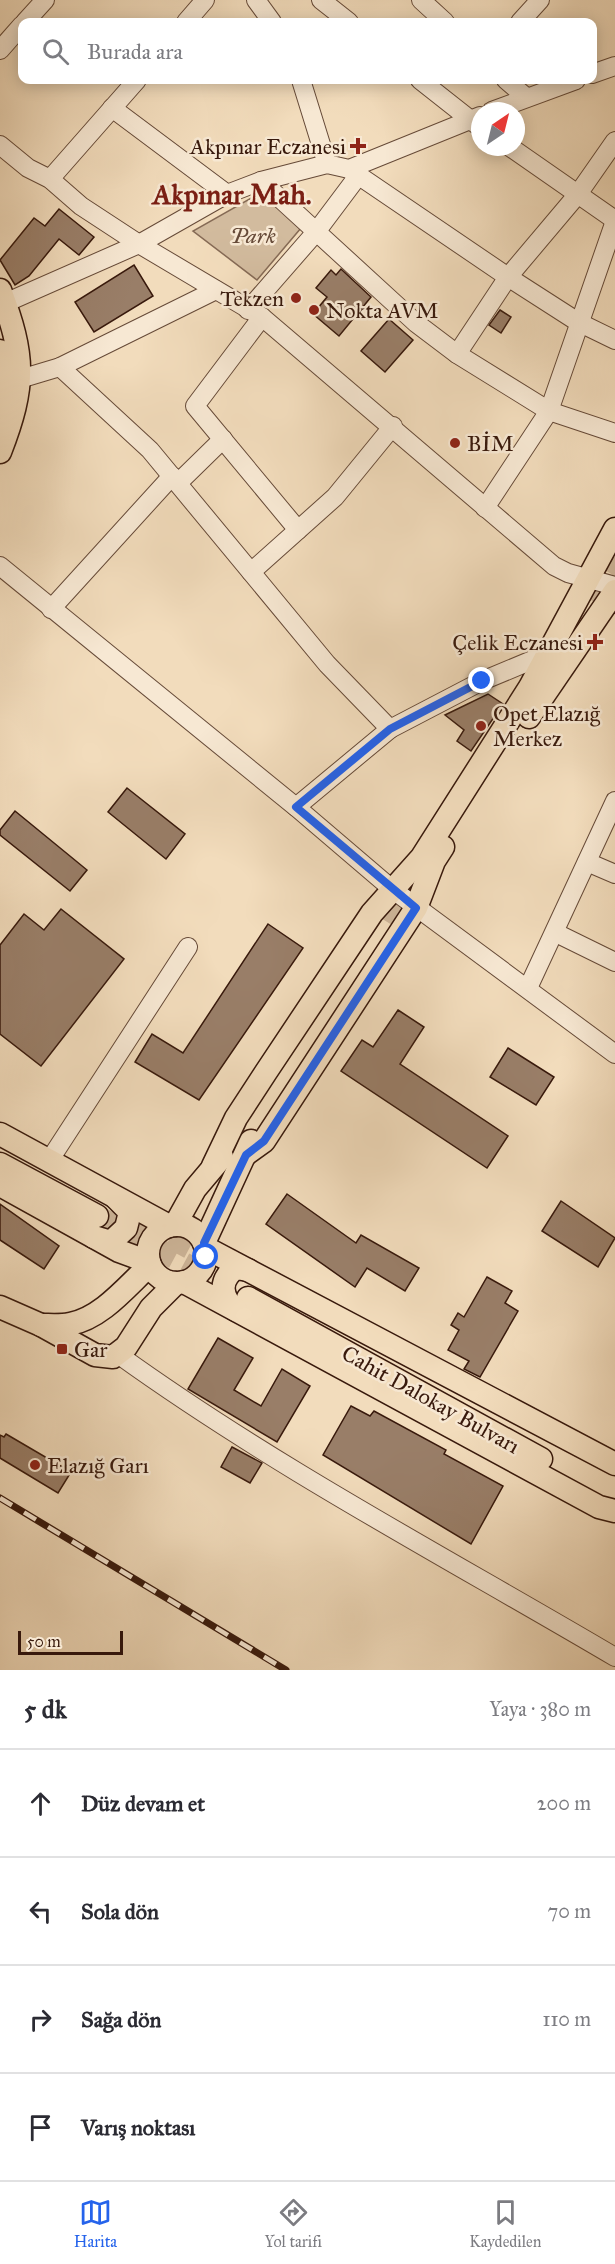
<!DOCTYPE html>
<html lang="tr">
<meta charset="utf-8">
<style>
:root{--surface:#fff;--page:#f2f2f3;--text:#2b2b33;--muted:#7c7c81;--line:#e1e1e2;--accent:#2563eb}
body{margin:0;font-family:"IM FELL Great Primer",serif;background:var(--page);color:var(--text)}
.compass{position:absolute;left:471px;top:102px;width:54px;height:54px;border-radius:50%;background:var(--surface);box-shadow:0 3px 15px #0003;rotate:35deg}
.scale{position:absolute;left:18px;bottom:15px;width:105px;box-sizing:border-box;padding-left:6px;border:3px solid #38190c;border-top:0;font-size:16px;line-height:21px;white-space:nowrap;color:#38190c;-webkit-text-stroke:4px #f7e8d3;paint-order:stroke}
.stop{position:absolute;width:18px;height:18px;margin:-14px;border:4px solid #2563eb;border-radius:50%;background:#fff}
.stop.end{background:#2563eb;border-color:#fff;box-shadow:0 2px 6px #0008}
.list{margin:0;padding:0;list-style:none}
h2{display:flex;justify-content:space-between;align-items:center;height:78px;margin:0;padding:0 24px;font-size:26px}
h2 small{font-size:20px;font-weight:400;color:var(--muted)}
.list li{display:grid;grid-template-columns:39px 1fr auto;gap:18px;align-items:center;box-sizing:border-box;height:108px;padding:0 24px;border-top:2px solid var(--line)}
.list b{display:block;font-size:22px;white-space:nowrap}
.list em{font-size:20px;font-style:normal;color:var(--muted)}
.icon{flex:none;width:33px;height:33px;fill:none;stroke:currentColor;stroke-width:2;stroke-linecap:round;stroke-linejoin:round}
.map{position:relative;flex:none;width:615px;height:1670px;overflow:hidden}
.search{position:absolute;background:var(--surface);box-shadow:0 3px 15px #0003;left:18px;right:18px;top:18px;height:66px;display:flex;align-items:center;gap:15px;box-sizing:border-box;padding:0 21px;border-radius:12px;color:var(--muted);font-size:22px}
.sheet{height:510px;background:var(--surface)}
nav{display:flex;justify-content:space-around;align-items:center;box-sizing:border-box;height:84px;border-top:2px solid var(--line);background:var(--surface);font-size:16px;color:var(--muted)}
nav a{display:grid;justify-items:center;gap:3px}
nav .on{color:var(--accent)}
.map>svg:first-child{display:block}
</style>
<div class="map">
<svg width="615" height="1670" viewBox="0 0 615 1670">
<rect width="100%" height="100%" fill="#f2dcbc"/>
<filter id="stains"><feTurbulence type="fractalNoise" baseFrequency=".00333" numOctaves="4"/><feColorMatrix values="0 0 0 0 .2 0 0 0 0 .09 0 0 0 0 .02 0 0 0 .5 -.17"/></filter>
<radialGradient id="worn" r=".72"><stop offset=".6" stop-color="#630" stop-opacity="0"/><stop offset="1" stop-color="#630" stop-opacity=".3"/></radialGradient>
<path fill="#d2bb9e" stroke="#856a55" stroke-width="1.5" d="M262,192L301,228L257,280L193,231Z"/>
<g fill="#997e68" stroke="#38190c" stroke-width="1.5">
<path d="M59,209L94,237L79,255L59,239L29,276L15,285L0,260L34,218L45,226Z"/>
<path d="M134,265L153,296L94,332L75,302Z"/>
<path d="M341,269L371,297L339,336L313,314L327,297L316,288L331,270L336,275Z"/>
<path d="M500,310L511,317L501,333L489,325Z"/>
<path d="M389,319L413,340L385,372L361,351Z"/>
<path d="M488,694L503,704L471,751L457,741L464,730L445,715Z"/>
<path d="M127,788L185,834L166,859L108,812Z"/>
<path d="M15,811L87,870L70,891L0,835V830Z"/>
<path d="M61,909L124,959L41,1066L0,1034V945L24,914L44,930Z"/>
<path d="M268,924L303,948L199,1100L135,1062L152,1034L183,1053Z"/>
<path d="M398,1010L424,1027L400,1064L508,1136L487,1168L341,1071L362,1040L373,1047Z"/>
<path d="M508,1048L554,1077L536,1105L490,1077Z"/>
<path d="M287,1194L356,1243L361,1235L419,1268L405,1291L367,1268L355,1287L266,1224Z"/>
<path d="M561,1201L615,1238L598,1267L542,1231Z"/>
<path d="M0,1204L59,1246L44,1269L0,1240Z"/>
<path d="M487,1277L512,1291L505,1303L518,1311L480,1377L464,1369L469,1361L448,1350L459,1330L451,1325L458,1313L464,1317Z"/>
<path d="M218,1338L253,1358L234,1390L261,1406L282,1369L310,1386L277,1442L188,1389Z"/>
<path d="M351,1406L370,1416L374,1411L446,1450L444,1454L503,1486L471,1544L323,1455Z"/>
<path d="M6,1434L71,1472L58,1493L0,1458V1435L4,1437Z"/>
<path d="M232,1447L262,1463L250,1483L221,1467Z"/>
</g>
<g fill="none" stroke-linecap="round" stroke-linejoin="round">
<g stroke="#cdb599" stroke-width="22" stroke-dasharray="22 11" stroke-linecap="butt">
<path d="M589,599L615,557"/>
<path d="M384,920L406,885"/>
<path d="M97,1216L248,1298"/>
<path d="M141,1222L223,1266"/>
</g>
<defs>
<g id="minor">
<path d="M256,0L272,22"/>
<path d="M321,0L349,22"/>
<path d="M421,0L445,22"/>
<path d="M25,22L45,0"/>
<path d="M186,22L205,0"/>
<path d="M520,22L540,0"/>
<path d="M0,50L22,25"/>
<path d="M592,74L615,66"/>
<path d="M301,80L327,164"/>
<path d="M420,80L477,125"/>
<path d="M506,80L526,97"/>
<path d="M112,108L227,194"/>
<path d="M492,111L576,80"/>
<path d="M0,145L28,168L50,179L81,206L139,244L262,317L554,566L568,573L615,586"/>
<path d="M510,147L615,220"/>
<path d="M349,169L508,277L578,322L615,340"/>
<path d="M50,179L137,80"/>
<path d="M261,181L416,323L457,354L549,411L615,433"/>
<path d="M5,303L139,244L227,194L261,181L327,164L349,169L480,116"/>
<path d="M248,310L316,232L358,176"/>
<path d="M262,317L195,406L298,530"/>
<path d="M457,354L508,277L578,194L615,141"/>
<path d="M60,367L150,450L327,664L390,729L482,681L549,653"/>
<path d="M20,379L60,367L216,290"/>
<path d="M178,483L223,439"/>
<path d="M485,508L549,411L615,221"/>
<path d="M0,566L296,807L392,889L615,1054"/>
<path d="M251,572L335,497L393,426"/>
<path d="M51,609L172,476"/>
<path d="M296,807L390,729"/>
<path d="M587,862L615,874"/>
<path d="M556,933L615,962"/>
<path d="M528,988L615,801"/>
<path d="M49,1161L188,947"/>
<path d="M119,1355C276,1468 449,1559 615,1657"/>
</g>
<g id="major">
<path d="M0,290C25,356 26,385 0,452"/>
<path d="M0,351L3,385L0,408"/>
<path d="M529,717L615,591"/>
<path d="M0,1134L169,1226"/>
<path d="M246,1154L264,1141L416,908L434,861L443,847"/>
<path d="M0,1164L97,1216"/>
<path d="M213,1166L236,1118L266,1072L372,913L422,857L530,687L615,529"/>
<path d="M0,1185L119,1251L149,1262"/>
<circle cx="177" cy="1254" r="29"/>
<path d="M175,1225L195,1189L222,1157"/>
<path d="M94,1237L111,1242L126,1228L130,1212L116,1198"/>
<path d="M204,1243L251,1141"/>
<path d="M206,1248L615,1464"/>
<path d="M184,1282L599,1507L615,1511"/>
<path d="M248,1298L541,1459"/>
<path d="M0,1307L41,1325L95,1355L113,1357L126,1347L151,1308L176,1283"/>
<path d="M236,1310C221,1298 218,1280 236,1268L248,1270"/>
<path d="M41,1325C50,1325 61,1326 70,1324C102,1318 127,1286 150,1265"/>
</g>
</defs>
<use href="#minor" stroke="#664a38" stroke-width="20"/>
<use href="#major" stroke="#38190c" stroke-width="25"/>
<use href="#minor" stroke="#f7e8d3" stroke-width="18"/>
<use href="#major" stroke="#f2dcbc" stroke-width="22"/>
<defs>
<path id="rail" d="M0,1498L286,1670"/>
</defs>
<use href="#rail" stroke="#38190c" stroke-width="7"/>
<use href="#rail" stroke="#f7e8d3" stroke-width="4.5" stroke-dasharray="14" stroke-linecap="butt"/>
</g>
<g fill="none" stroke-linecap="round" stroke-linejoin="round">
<path stroke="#2563eb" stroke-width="8" d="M206,1257L204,1243L246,1155L264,1141L416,908L296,807L390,729L482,681"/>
</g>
<g fill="#8f2418" stroke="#f7e8d3" stroke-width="2">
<path d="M355 137h6v6h6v6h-6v6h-6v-6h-6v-6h6z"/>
<circle cx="296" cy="298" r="6"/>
<circle cx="314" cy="310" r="6"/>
<circle cx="455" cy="443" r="6"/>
<path d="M592 633h6v6h6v6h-6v6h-6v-6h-6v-6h6z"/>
<circle cx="481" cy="726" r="6"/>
<rect x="56" y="1343" width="12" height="12" rx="3"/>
<circle cx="35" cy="1465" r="6"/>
</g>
<g text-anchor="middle" stroke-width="5" stroke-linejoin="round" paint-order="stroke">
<g font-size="22" fill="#38190c" stroke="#f7e8d3" text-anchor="start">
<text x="346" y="154" text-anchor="end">Akpınar Eczanesi</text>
<text x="284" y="306" text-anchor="end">Tekzen</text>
<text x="326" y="318">Nokta AVM</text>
<text x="467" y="451">BİM</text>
<text x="583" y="650" text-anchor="end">Çelik Eczanesi</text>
<text x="493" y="721">Opet Elazığ<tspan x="493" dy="25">Merkez</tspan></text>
<text x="74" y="1357">Gar</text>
<text x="47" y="1473">Elazığ Garı</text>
</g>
<g font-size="22" font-style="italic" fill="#664a38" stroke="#f7e8d3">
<text x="253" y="243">Park</text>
</g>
<g font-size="22" fill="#38190c" stroke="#f7e8d3">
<text transform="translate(431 1399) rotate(29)" y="8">Cahit Dalokay Bulvarı</text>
</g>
<g font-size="28" font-weight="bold" fill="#7a1f14" stroke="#f7e8d3">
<text x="232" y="204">Akpınar Mah.</text>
</g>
</g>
<rect width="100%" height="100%" filter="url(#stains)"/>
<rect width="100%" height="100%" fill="url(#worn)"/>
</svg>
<svg class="compass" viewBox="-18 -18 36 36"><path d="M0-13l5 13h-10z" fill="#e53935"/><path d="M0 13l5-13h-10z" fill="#7c7c81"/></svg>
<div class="scale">50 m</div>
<div class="stop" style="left:206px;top:1257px"></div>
<div class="stop end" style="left:482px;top:681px"></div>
<div class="search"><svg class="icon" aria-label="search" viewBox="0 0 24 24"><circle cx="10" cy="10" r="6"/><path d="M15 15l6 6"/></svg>Burada ara</div>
</div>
<section class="sheet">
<h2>5 dk<small>Yaya · 380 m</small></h2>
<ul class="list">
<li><svg class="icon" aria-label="ahead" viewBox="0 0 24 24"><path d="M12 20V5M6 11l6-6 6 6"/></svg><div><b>Düz devam et</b></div><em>200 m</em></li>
<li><svg class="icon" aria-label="left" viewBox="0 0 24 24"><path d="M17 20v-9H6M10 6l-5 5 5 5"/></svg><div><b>Sola dön</b></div><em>70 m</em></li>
<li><svg class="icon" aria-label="right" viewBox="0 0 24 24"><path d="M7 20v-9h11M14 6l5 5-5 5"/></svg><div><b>Sağa dön</b></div><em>110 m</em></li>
<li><svg class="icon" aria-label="arrive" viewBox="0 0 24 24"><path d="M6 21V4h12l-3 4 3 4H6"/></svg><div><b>Varış noktası</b></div></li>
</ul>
</section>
<nav>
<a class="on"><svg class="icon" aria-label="map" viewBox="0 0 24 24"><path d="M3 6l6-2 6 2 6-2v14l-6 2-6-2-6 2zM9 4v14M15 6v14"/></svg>Harita</a>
<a><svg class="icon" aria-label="directions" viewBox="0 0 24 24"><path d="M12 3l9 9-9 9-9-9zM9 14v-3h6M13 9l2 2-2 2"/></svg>Yol tarifi</a>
<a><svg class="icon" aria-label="saved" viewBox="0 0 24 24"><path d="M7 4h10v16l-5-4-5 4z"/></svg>Kaydedilen</a>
</nav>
